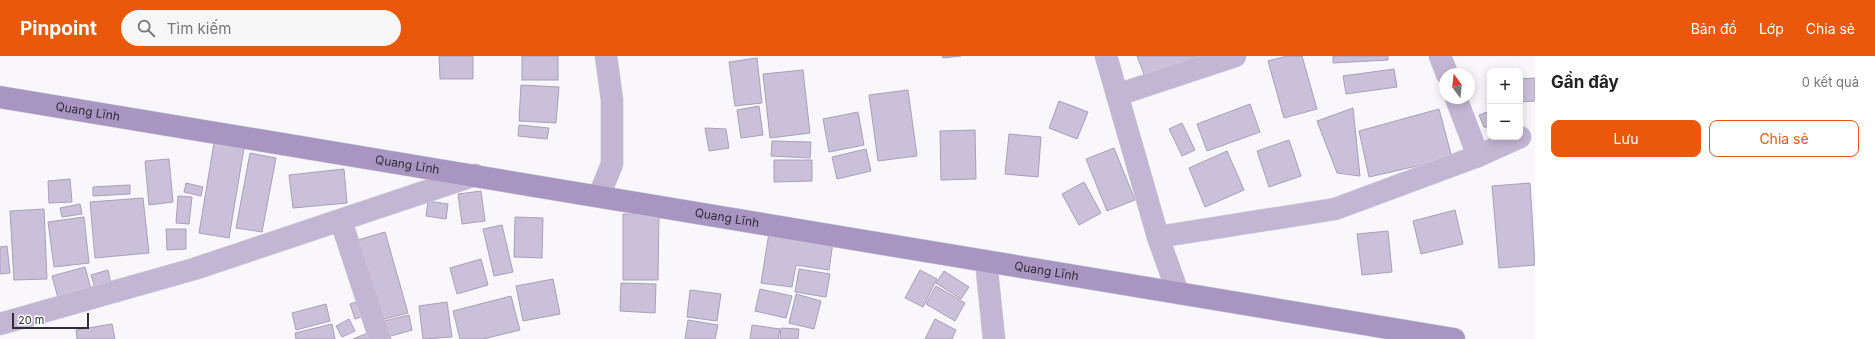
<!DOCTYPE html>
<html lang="vi">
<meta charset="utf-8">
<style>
:root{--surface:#fff;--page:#f6f6f6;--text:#222;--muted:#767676;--line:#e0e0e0;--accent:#ea580c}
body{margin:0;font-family:Inter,sans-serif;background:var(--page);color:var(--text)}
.controls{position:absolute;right:12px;top:12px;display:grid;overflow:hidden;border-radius:8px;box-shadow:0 2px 10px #0003}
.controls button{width:36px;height:36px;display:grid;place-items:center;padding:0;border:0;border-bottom:1px solid var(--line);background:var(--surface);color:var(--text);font:20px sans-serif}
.compass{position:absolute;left:1439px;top:12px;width:36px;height:36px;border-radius:50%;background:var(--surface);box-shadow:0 2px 10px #0003;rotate:345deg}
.scale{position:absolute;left:12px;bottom:10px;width:77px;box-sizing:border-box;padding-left:4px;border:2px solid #312c37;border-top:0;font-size:11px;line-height:14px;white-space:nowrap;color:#312c37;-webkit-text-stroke:3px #fff;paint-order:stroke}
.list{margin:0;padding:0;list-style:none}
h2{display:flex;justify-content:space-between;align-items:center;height:52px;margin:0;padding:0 16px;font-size:17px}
h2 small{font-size:13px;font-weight:400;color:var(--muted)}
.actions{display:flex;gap:8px;padding:12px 16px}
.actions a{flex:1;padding:9px 0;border:1px solid var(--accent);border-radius:8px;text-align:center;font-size:14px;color:var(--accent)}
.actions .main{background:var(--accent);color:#fff}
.icon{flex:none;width:22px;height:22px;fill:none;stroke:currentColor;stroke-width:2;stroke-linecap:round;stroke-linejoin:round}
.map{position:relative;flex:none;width:1535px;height:283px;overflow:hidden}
header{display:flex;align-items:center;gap:24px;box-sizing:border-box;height:56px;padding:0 20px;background:var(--accent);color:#fff}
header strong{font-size:19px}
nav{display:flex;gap:22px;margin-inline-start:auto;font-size:14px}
.search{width:280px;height:36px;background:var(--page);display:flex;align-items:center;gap:10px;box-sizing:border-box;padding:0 14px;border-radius:22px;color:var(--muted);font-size:15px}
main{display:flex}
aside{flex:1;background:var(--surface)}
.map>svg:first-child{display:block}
</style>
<header>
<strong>Pinpoint</strong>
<div class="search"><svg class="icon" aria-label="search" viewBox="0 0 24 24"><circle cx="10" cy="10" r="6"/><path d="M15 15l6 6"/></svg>Tìm kiếm</div>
<nav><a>Bản đồ</a><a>Lớp</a><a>Chia sẻ</a></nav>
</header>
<main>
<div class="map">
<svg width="1535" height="283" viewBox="0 0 1535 283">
<rect width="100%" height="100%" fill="#f9f7fc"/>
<g fill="#cac0da" stroke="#a99fb8">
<path d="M439,0H473V23H440Z"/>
<rect x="522" y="0" width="36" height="24"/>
<path d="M942,0H961L943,2Z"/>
<path d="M1137,0H1198L1145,21Z"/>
<path d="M1287,0H1302L1317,53L1284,62L1268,5Z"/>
<path d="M1333,0H1388V4L1333,7Z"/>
<path d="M757,2L762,47L735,50L729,6Z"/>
<path d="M1394,13L1397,31L1346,38L1343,20Z"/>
<path d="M803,14L810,77L770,82L763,18Z"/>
<path d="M1535,22V45L1520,46V23Z"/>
<path d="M521,29L559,31L556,67L519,65Z"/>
<path d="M908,34L917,100L878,105L869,39Z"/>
<path d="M1059,45L1088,56L1077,83L1049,72Z"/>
<path d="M1250,48L1260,76L1207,95L1197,68Z"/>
<path d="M759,50L763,79L741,82L737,54Z"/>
<path d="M1353,52L1360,120L1337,117L1317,65Z"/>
<path d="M1439,53L1452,102L1369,121L1359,75Z"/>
<path d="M1490,55V71H1484L1479,59Z"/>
<path d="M858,56L864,89L829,96L823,63Z"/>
<path d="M1182,67L1195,94L1182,100L1169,73Z"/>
<path d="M519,69L549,72L547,83L518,80Z"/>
<path d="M705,72L726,73L729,92L709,95Z"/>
<path d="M975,74L976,123L941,124L940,75Z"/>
<path d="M1009,78L1041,81L1038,121L1005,118Z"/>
<path d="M1289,84L1301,120L1269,131L1257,95Z"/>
<path d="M772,85L811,86L810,102L771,100Z"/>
<path d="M214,87L244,92L229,182L199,177Z"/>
<path d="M1114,92L1135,144L1107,155L1086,103Z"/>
<path d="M866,93L871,115L837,123L832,101Z"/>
<path d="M1227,95L1244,134L1205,151L1189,112Z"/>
<path d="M250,97L276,102L262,176L236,172Z"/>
<path d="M169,103L173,146L149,149L145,105Z"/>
<path d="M774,104H812V125L774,126Z"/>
<path d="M344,113L347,147L293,152L289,119Z"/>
<path d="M70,123L72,146L49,147L48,125Z"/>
<path d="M1084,126L1101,157L1079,169L1062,138Z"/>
<path d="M186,127L203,131L201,140L184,136Z"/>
<path d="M1530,127L1535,209L1499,212L1492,130Z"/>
<path d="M130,129V138L93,140V131Z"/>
<path d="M481,135L485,165L462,168L458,138Z"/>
<path d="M178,140L192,141L189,168L176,167Z"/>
<path d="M143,142L149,197L95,202L90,146Z"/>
<path d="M428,145L448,148L446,163L426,160Z"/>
<path d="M80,148L82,158L62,161L60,152Z"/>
<path d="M44,153L47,223L14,224L10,155Z"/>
<path d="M1455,154L1463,188L1421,198L1413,165Z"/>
<path d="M623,158H659L658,224H623Z"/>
<path d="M84,161L89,207L54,211L48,166Z"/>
<path d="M515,161L543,162L542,202L514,201Z"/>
<path d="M502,169L513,216L494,220L483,173Z"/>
<path d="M166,173H186V193L167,194Z"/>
<path d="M1388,175L1392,216L1362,219L1357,178Z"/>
<path d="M385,176L408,257L381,264L358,184Z"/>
<path d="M769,177L833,186L829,214L796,209L792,231L761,227Z"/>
<path d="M7,190L10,217L0,218V191Z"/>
<path d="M481,203L488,229L457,238L450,212Z"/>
<path d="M85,211L91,233L58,242L52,220Z"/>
<path d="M799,213L830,218L826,241L795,236Z"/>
<path d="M108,214L111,228L95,232L91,219Z"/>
<path d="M920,214L937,223L923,251L905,242Z"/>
<path d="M944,215L969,231L961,243L936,227Z"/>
<path d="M553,223L560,258L523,265L516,230Z"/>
<path d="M621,227L656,228L655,257L620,255Z"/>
<path d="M936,230L965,247L955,265L926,248Z"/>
<path d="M760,233L792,240L786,262L755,255Z"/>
<path d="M690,234L721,238L717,265L687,261Z"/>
<path d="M796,238L821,245L814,273L789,267Z"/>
<path d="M511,240L520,274L483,283H460L453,255Z"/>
<path d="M362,244L367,259L355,263L350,248Z"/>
<path d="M447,246L452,281L423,283L419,250Z"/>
<path d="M326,248L330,265L296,274L292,257Z"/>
<path d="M409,259L412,274L384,282L380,266Z"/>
<path d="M349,263L355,275L342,281L336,270Z"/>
<path d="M935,263L956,274L952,283H925Z"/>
<path d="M688,264L718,269L715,283H685Z"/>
<path d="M112,268L115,283H77L76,274Z"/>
<path d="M332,268L335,283H296L295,277Z"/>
<path d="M752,269L780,273L778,283H750Z"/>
<path d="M781,272L799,273L798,283H780Z"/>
<path d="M370,276L373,283H353Z"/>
</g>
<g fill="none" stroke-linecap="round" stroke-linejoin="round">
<defs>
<g id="street">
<path d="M1106,0L1158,181L1178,237"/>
<path d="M1440,0L1447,18"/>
<path d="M1117,39L1235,0"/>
<path d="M1478,100L1520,81"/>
<path d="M599,140L612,108V44L606,0"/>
<path d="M341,165L380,283"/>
<path d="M1158,181L1335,153L1478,100L1456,42"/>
<path d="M986,205L994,283"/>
<path d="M0,268L194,213L475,119"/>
</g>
<g id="secondary">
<path id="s1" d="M0,41L1454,283"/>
</g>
</defs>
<use href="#street" stroke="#d5d2d9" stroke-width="23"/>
<use href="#secondary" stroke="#d5d2d9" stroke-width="23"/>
<use href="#street" stroke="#c2b6d4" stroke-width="22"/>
<use href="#secondary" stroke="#a895c2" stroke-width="22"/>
</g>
<g text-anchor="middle" stroke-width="3.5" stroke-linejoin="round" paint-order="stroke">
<g font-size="12" fill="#312c37" stroke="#fff">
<text dy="4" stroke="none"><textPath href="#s1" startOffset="89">Quang Lĩnh</textPath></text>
<text dy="4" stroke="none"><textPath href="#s1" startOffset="413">Quang Lĩnh</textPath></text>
<text dy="4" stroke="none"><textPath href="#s1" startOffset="737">Quang Lĩnh</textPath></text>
<text dy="4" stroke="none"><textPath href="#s1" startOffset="1061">Quang Lĩnh</textPath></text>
</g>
</g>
</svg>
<div class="controls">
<button>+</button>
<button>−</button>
</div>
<svg class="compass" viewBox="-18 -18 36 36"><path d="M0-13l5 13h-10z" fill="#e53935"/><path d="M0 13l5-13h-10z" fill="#767676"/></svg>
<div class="scale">20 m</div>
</div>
<aside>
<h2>Gần đây<small>0 kết quả</small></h2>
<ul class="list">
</ul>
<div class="actions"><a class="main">Lưu</a><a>Chia sẻ</a></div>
</aside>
</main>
